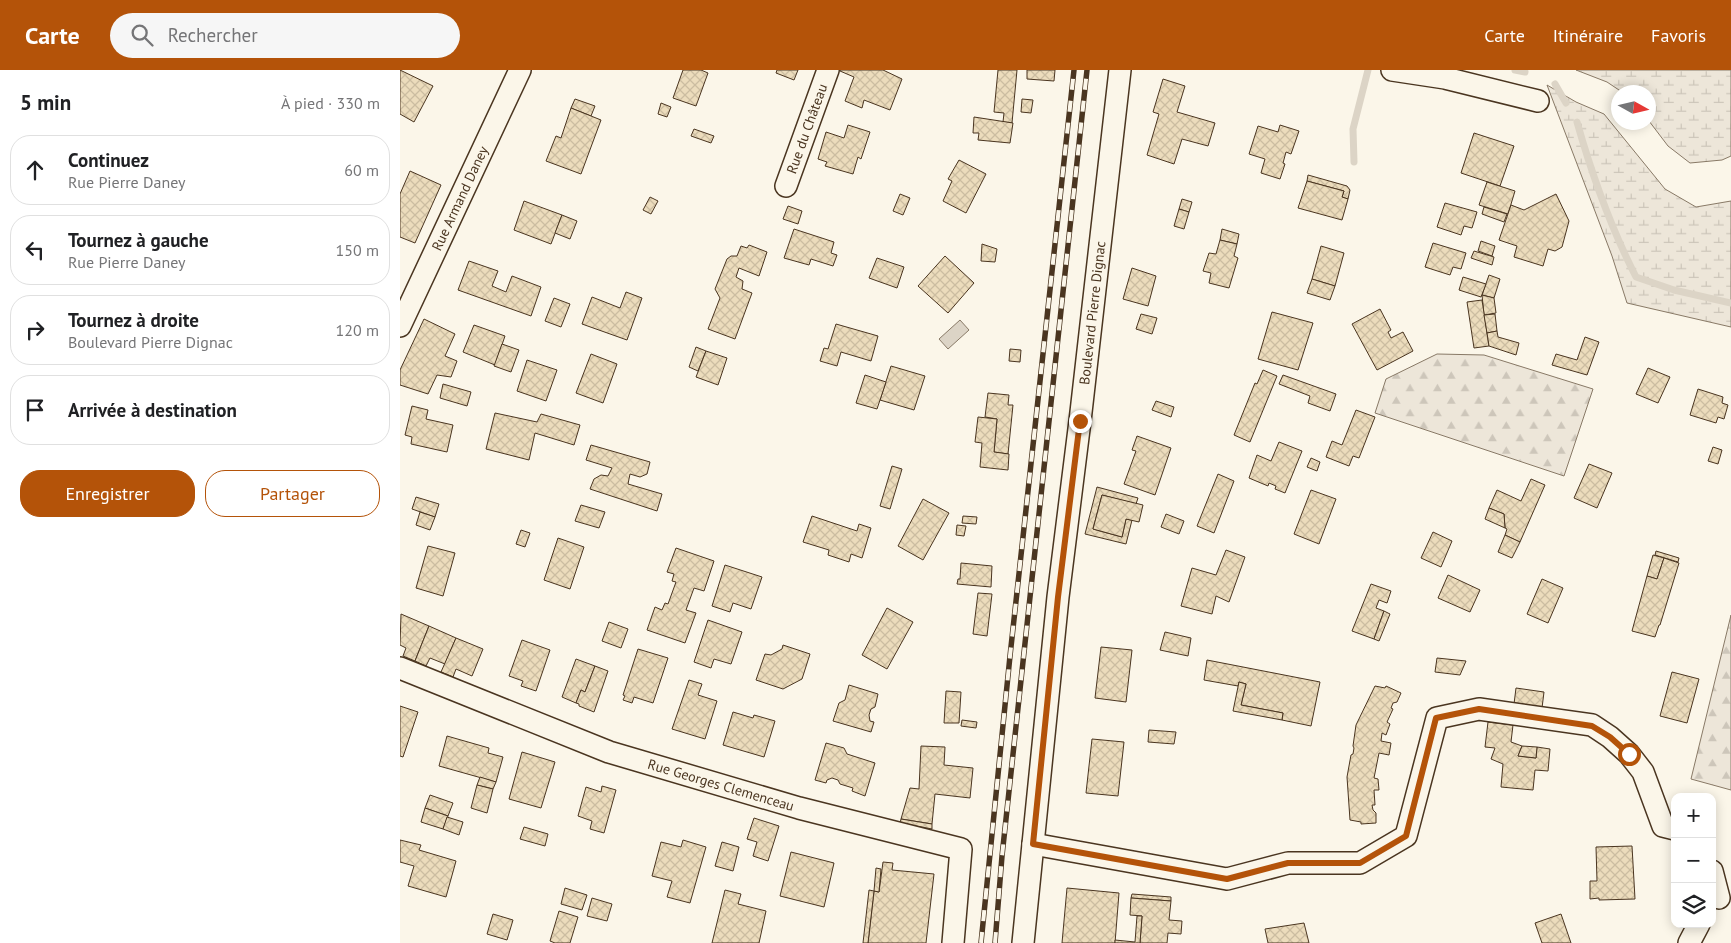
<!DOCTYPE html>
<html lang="fr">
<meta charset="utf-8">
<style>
:root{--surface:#fff;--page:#f6f6f6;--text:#202124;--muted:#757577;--line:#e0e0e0;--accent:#b45309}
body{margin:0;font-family:"PT Sans",sans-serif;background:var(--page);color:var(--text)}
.controls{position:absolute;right:15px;bottom:15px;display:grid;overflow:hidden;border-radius:10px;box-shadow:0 2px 12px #0003}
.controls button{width:45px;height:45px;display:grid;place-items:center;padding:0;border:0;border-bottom:1px solid var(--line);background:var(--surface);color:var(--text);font:25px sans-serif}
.compass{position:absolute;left:1211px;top:15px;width:45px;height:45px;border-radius:50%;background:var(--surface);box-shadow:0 2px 12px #0003;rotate:98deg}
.stop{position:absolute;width:15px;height:15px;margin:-11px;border:4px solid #b45309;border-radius:50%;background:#fff}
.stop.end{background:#b45309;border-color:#fff;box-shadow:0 1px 5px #0008}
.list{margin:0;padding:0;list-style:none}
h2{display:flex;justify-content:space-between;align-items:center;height:65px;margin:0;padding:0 20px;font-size:21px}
h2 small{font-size:16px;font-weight:400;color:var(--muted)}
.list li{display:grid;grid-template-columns:32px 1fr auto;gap:15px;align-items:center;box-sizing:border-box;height:70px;margin:0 10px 10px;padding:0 10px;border:1px solid var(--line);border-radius:20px}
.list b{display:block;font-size:19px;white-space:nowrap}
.list p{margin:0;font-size:16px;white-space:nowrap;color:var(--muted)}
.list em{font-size:16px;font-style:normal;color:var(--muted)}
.actions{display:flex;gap:10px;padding:15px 20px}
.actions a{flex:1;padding:11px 0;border:1px solid var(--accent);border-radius:20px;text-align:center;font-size:18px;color:var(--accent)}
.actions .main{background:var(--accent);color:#fff}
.icon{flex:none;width:28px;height:28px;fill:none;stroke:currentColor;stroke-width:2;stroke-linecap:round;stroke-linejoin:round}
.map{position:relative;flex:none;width:1331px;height:873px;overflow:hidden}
header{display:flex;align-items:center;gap:30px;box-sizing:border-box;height:70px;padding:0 25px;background:var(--accent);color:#fff}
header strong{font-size:24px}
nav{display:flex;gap:28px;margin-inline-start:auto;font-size:18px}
.search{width:350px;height:45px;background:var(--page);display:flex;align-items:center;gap:12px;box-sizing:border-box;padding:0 18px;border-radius:28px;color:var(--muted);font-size:19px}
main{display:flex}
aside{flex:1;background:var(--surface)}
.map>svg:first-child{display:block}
</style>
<header>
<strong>Carte</strong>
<div class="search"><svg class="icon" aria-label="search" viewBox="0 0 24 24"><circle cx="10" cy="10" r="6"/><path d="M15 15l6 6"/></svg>Rechercher</div>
<nav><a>Carte</a><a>Itinéraire</a><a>Favoris</a></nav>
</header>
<main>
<aside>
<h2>5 min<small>À pied · 330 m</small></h2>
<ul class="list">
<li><svg class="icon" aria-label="ahead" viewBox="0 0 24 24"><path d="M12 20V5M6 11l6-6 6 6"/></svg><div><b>Continuez</b><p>Rue Pierre Daney</p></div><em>60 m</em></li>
<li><svg class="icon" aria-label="left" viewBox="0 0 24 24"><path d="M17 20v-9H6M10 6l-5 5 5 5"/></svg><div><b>Tournez à gauche</b><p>Rue Pierre Daney</p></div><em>150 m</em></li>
<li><svg class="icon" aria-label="right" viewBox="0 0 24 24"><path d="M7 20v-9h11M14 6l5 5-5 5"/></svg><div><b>Tournez à droite</b><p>Boulevard Pierre Dignac</p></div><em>120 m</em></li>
<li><svg class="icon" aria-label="arrive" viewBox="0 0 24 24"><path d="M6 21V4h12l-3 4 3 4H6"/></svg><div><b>Arrivée à destination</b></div></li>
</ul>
<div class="actions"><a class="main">Enregistrer</a><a>Partager</a></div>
</aside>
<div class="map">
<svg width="1331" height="873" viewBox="0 0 1331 873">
<defs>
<pattern id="forest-firs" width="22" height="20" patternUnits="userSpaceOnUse" patternTransform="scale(1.25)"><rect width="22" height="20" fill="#ede6d9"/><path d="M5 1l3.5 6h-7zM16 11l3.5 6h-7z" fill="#cdc6ba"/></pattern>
<pattern id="wetland-marsh" width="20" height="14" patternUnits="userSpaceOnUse" patternTransform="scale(1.25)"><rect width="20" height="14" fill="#ede6d9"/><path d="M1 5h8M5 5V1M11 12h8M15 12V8" fill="none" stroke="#cdc6ba"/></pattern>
<pattern id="building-cross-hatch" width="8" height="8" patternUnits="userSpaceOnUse" patternTransform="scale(1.25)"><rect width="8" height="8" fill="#ecdcbc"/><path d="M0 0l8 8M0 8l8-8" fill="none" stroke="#ccbda1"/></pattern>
</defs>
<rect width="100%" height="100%" fill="#fbf6e9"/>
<g fill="url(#forest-firs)" stroke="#887966">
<path d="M1037,284L1084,285L1193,319L1164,406L975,343L986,309Z"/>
<path d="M1331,545V720L1291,709Z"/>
</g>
<g fill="url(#wetland-marsh)" stroke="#887966">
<path d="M1176,0H1331V86L1322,90L1290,93L1268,76L1249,51L1248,22H1222L1207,12Z"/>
<path d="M1147,15L1176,32L1204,44L1265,119L1296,137L1331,131V257L1227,233L1212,186Z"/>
</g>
<path fill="#dcd4c6" stroke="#887966" d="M560,250L569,260L548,279L539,269Z"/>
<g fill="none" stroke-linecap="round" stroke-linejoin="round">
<g stroke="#dcd4c6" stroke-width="7">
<path d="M1115,0L1125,2"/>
<path d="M1155,14L1166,33"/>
<path d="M1177,52C1192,105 1211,158 1236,207L1274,220L1331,233"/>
<path d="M954,92L953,59L968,0"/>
</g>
</g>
<g fill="url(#building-cross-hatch)" stroke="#4a3520">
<path d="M0,0L33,16L14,52L0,44Z"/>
<path d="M283,0H301L308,3L296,36L273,28Z"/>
<path d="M377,0H398L394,10L376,3Z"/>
<path d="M440,0H483L502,9L490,40L464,30L462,38L445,31L454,7L440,1Z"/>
<path d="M598,0H617L612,53L603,52L604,43L594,42Z"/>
<path d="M627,0H655L654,11L627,9Z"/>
<path d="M763,9L785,16L777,42L815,53L808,76L782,69L774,94L747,85L759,44L753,42Z"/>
<path d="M175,29L195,36L191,46L171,38Z"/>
<path d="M622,29L633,30L631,43L621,42Z"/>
<path d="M261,33L271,37L267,47L258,44Z"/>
<path d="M171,38L201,50L181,104L146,91L156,66L161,68Z"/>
<path d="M574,47L613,53L610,73L578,70L579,63H573Z"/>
<path d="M448,55L470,62L461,89L458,87L453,104L425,96L427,92L418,89L426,62L444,68Z"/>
<path d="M880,55L899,61L891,84L886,82L883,93L885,94L880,109L861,103L865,89L849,84L858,56L878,62Z"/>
<path d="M294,59L314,66L311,73L291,66Z"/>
<path d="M1074,63L1114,76L1100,116L1061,103Z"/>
<path d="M559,90L586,104L566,143L543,131L552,111L548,109Z"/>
<path d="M10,101L41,115L15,173L0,167V124Z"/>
<path d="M908,105L947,116L950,120L948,129L942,127L944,121L907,111Z"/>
<path d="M907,111L944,121L942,127L948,129L942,150L898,138Z"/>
<path d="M1087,112L1115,121L1108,144L1079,135Z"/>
<path d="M500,124L510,128L503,145L493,141Z"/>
<path d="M1156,124L1169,151L1162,177L1155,181L1148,179L1143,196L1114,187L1117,176L1099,170L1111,135L1124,140Z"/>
<path d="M250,127L258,131L251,144L243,140Z"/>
<path d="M782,129L792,132L789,142L779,139Z"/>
<path d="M124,131L162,145L151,174L114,160Z"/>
<path d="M1045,133L1077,142L1072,158L1064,156L1061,165L1037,157Z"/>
<path d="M388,136L402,141L398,154L383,149Z"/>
<path d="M1084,137L1107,144L1104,152L1082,144Z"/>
<path d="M779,139L789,142L784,159L774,156Z"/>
<path d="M162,145L177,151L170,169L155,163Z"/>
<path d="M394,159L434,172L431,183L437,185L433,196L411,189L409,195L384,188Z"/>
<path d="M822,159L839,164L837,174L820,170Z"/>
<path d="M820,170L837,174L834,186L838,188L829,218L809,213L811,203L803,201L809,183L816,184Z"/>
<path d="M1081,171L1095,176L1092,186L1078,181Z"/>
<path d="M1033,173L1066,183L1061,199L1053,197L1050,205L1025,197Z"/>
<path d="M582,174L597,179L595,192L581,191Z"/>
<path d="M349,175L367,182L359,206L339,198L336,207L343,211L342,219L352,223L335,269L308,259L320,228L315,219L327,189L331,186H337L341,176L347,178Z"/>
<path d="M921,176L944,183L935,216L912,209Z"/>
<path d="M1074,181L1094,187L1092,195L1071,188Z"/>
<path d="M545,186L574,213L548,243L518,216Z"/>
<path d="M477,188L504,197L497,218L469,208Z"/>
<path d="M69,191L98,201L92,216L106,222L112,206L141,217L131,246L58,220Z"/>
<path d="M732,198L756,206L748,236L723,229Z"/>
<path d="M1089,205L1100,209L1094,228L1082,225Z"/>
<path d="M1063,207L1086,214L1081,227L1059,220Z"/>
<path d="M912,209L935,216L930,230L907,223Z"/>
<path d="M226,222L242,228L227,270L182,254L192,227L220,238Z"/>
<path d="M1082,225L1094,228L1096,243L1084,245Z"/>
<path d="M154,228L170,234L161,257L145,251Z"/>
<path d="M1082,230L1089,276L1074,278L1067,232Z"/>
<path d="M980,239L991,260L988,262L991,268L1003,262L1013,281L977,300L952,254Z"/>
<path d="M872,242L913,253L898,300L858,289Z"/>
<path d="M741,244L757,248L752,264L736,259Z"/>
<path d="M1095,244L1097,261L1087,263L1084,245Z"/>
<path d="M24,249L55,264L45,286L57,291L51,307L37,305L28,324L0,315V300Z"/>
<path d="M436,254L478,266L471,291L441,282L437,296L420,291L424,278L428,279Z"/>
<path d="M74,255L105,266L95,295L63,282Z"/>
<path d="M1097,261L1098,267L1119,273L1116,285L1089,276L1087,263Z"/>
<path d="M1185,267L1199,272L1187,305L1152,295L1156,284L1177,290Z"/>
<path d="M102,274L119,280L111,302L94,296Z"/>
<path d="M296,277L306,281L298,301L289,297Z"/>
<path d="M610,279L621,280L620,292L609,291Z"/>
<path d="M306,281L327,288L318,315L296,307Z"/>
<path d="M191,284L217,294L203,333L176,323Z"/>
<path d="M127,290L157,300L146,331L117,321Z"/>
<path d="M491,296L525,306L514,340L480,330Z"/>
<path d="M1248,298L1270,307L1258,333L1236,324Z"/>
<path d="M863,300L877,306L850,372L834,365L855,313L857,314Z"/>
<path d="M465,305L486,312L477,339L456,333Z"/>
<path d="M883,305L936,324L930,341L908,333L910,326L879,314Z"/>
<path d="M43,314L71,322L67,336L40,328Z"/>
<path d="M1298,319L1323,327L1322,333L1328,335L1324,349L1318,347L1316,353L1290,345Z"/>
<path d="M588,323L609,325L608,335H613L608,384L594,382L597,349L585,347Z"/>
<path d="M756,331L774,337L771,347L752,340Z"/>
<path d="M12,336L28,340L26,349L53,355L47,382L11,374L12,367L5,365Z"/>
<path d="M956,340L975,347L959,388L953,386L949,396L926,387L932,371L942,375Z"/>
<path d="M95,343L137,352L141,344L180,355L174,375L135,363L129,390L86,379Z"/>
<path d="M578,347L597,349L594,382L609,384L608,400L580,397L582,373L575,372Z"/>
<path d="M737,366L771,378L755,425L724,414L736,381L732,380Z"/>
<path d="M879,372L902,381L885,423L875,419L876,416L869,413L868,416L849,408L857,385L871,391Z"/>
<path d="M191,375L250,392L247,404L240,407L230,404L228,414L262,424L257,441L190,419L194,409L201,405L208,406L212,398L186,390Z"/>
<path d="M1313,377L1322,380L1318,394L1308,391Z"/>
<path d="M911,388L920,392L917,401L907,397Z"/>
<path d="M1189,394L1212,403L1197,438L1174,428Z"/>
<path d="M492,396L502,399L490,439L480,436Z"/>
<path d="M818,404L834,411L814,463L797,456Z"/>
<path d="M1131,409L1145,415L1120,472L1105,465L1107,459L1105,458L1104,444L1089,438L1097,420L1121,431Z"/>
<path d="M697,417L738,428L736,434L702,425L693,459L722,467L726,449L732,450L726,474L685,464Z"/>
<path d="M911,420L936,429L919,474L894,464Z"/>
<path d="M702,425L743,435L739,452L726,449L722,467L693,459Z"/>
<path d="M16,427L39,434L35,447L12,439Z"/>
<path d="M523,429L549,443L523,490L498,476Z"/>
<path d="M181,435L205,442L199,458L175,451Z"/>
<path d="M1089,438L1104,444L1105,458L1085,449Z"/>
<path d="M20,442L35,447L30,460L16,455Z"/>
<path d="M766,444L784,451L779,464L761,457Z"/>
<path d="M412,446L457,461L459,454L471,458L462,488L451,484L449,492L428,485L429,480L403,472Z"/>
<path d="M563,446L577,447L576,454L562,453Z"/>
<path d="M557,455L566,456L564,466L556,465Z"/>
<path d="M121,460L130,463L125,477L116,474Z"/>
<path d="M1033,462L1052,471L1041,497L1021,488Z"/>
<path d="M1105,465L1120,472L1112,488L1098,482Z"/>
<path d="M158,468L184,477L170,519L144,510Z"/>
<path d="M28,476L55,483L43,526L16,518Z"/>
<path d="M276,478L314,491L304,521L294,518L286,540L296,543L285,573L247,560L255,537L262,540L265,533L268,534L276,512L272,511L274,504L267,502Z"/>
<path d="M826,480L845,487L829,532L816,526L812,544L781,536L792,498L816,505Z"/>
<path d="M1256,481L1279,488L1278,492L1255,485Z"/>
<path d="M1253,485L1264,488L1257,509L1247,506Z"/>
<path d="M1264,488L1279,493L1260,555H1259L1255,567L1232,561L1247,506L1257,509Z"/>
<path d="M561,493L592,496L591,517L557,514L558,509H560Z"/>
<path d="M325,495L362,507L351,539L333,533L330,542L312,536Z"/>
<path d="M1048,505L1080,520L1070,542L1038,528Z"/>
<path d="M1142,509L1163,518L1148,553L1127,544Z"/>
<path d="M971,514L991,521L987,533L979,530L976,538L984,541L974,569L952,561Z"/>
<path d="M578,523L592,524L587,566L573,564Z"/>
<path d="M487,538L513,552L487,599L462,585Z"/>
<path d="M984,541L990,544L979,571L974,569Z"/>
<path d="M1,544L29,556L15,591L3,586L6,578L0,575Z"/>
<path d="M308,550L342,562L331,594L314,589L311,598L294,592Z"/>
<path d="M209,552L228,559L221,578L202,571Z"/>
<path d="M29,556L56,568L45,594L30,588L26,596L15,591Z"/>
<path d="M765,562L791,568L788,586L760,580Z"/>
<path d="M56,568L83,579L72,606L56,599L53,607L41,602Z"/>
<path d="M122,570L150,580L136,621L121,616L123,611L109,606Z"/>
<path d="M383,575L410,584L402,609L383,619L356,610L365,584L371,585L382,579Z"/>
<path d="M701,577L732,580L726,632L695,628Z"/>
<path d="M238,579L268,588L253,633L234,627L232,633L223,630L225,626L223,625Z"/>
<path d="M1037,588L1066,591L1060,605L1035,602Z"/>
<path d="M176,589L195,596L185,622L181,620L176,633L162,627Z"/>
<path d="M807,590L920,612L911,656L882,650L883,643L841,635L846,614L839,612L838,616L804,610Z"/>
<path d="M195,596L208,601L194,642L179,636V634L176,633L181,620L185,622Z"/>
<path d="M1272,602L1299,609L1287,653L1260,646Z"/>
<path d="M289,610L302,614L298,625L317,631L305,669L272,659Z"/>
<path d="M839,612L846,614L841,635L883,643L882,650L833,641Z"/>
<path d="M449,615L478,624L475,637L471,639L469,645L470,651L474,652L471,662L433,651L439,633L445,630Z"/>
<path d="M975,616L985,618L986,616L1001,623L997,632L993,633L991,638L993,639L987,652L990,654L986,665L982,663L981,671L991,673L989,685L979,683L974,708L978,709L979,720H974L975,735H972L973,740L976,743V753L961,754V752L950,750L947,707L951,685L953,684L954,678L953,676L956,655Z"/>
<path d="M1116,618L1144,622L1142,638L1114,634Z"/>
<path d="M546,621L561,622L559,653H544Z"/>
<path d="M0,636L18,642L3,687L0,686Z"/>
<path d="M333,642L353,648L354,645L375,651L364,687L323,675Z"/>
<path d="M562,650L577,652L576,658L561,656Z"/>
<path d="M1088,652L1113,655L1111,672L1122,676L1118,686L1136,688L1137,677L1150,679L1148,701L1135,700L1133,720L1101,717L1103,694L1091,689L1095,678L1085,677Z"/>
<path d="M749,660L776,662L774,674L748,672Z"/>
<path d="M47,666L89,678L88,683L103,687L96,712L39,696Z"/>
<path d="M692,669L724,672L718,726L686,723Z"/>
<path d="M426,673L444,678L447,684L475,693L465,726L452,721L453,718L440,714L438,710L432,708L427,710L426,713L415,710Z"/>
<path d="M521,676L545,677L544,695L573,698L570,728L535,724L532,754L501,749L510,718L519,719Z"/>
<path d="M1122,676L1137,677L1136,688L1118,686Z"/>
<path d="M122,682L155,692L141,738L109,729Z"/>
<path d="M80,707L96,712L93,719L77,715Z"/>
<path d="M77,715L93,719L87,743L71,738Z"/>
<path d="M202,716L216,720L204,763L190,759L192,751L178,746L186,717L201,722Z"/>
<path d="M30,725L53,733L48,746L25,738Z"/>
<path d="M25,738L48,746L43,759L21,752Z"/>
<path d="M47,747L63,752L59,765L43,759Z"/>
<path d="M354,748L379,756L368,791L353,786L357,772L347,769Z"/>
<path d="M501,749L532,754V759L500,753Z"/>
<path d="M124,757L148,764L145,776L120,769Z"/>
<path d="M0,770L21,775L19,780L56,791L46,827L8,816L14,796L0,792Z"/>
<path d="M283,770L306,777L290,833L267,827L272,811L252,806L261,772L281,777Z"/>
<path d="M322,772L339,777L333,801L315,796Z"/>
<path d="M1232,776L1235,829L1199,830V828L1190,829V811H1197L1196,777Z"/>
<path d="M391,782L434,793L424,837L380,826Z"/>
<path d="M483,792L493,793L492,800L534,804L526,873H468L474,821L479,822Z"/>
<path d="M476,798L481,799L479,822L474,821Z"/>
<path d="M165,818L187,825L182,840L161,834Z"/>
<path d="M667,818L719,823L715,873H662Z"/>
<path d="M325,820L341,824L338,834L366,841L359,873H312Z"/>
<path d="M469,820L474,821L468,873H463Z"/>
<path d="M732,824L771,827V831L731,828Z"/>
<path d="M192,828L212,834L207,851L187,846Z"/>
<path d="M731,828L771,831L769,850L782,851L781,864L768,863L767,873H740L742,846L730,845Z"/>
<path d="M159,841L178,847L170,873H155L150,871Z"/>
<path d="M93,844L113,850L107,870L87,864Z"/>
<path d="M1161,844L1171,873H1142L1135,853Z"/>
<path d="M737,846H742L740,873H715V870L735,872Z"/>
<path d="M904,853L909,873H868L865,859Z"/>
</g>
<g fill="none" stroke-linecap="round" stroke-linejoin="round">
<defs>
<g id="street">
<path d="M992,0L1045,8L1138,31"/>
<path id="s1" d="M386,116L428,0"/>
<path id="s2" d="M0,256L120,0"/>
<path id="s3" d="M0,598L209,682L399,738L561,779L553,873"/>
<path d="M633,774L827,809L888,793H960L1006,766L1037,648L1079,639L1192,655L1210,667L1229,684L1243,702L1263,756L1275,759"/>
<path d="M1312,801L1319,828"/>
<path id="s4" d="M623,873L658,527L680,351L720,0"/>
<path d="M1289,873L1299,854"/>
</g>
</defs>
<use href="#street" stroke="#4a3520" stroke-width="24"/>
<use href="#street" stroke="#fbf6e9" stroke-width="21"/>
<defs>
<g id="rail">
<path d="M581,873L610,586L674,0"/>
<path d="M595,873L602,786L687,0"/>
</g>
</defs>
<use href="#rail" stroke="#4a3520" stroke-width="5.5"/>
<use href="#rail" stroke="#fbf6e9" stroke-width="4" stroke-dasharray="11" stroke-linecap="butt"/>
</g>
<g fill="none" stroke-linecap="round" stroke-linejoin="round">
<path stroke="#b45309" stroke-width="6" d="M680,351L658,527L633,774L827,809L888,793H960L1006,766L1036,648L1079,639L1192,656L1210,667L1229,684"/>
</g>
<g text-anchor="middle" stroke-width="4" stroke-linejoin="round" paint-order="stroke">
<g font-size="14" fill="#4a3520" stroke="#fbf6e9">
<text dy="5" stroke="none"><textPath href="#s1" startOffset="61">Rue du Château</textPath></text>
<text dy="5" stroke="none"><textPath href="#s2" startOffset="141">Rue Armand Daney</textPath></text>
<text dy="5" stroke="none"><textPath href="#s4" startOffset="634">Boulevard Pierre Dignac</textPath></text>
<text dy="5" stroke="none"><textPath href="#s3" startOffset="342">Rue Georges Clemenceau</textPath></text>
</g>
</g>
</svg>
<div class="controls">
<button>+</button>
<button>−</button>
<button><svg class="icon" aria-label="layers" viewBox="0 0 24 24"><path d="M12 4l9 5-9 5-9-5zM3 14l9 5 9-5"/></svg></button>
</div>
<svg class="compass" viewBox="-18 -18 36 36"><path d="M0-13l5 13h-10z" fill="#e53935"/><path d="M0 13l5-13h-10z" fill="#757577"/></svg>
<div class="stop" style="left:1229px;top:684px"></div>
<div class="stop end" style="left:680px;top:351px"></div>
</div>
</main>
